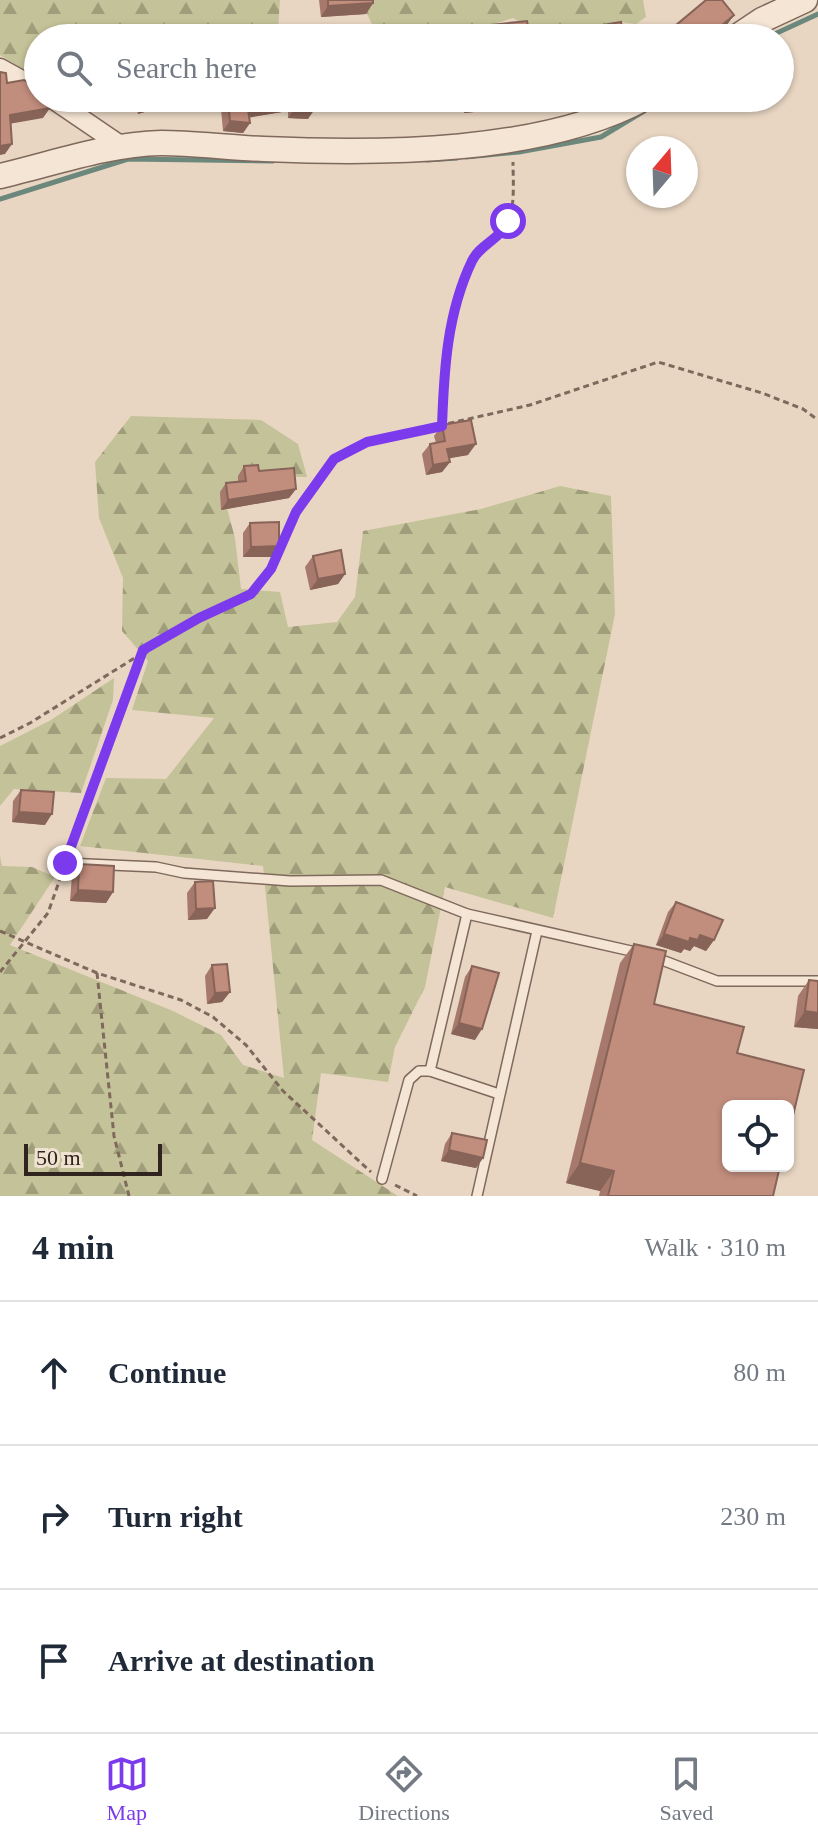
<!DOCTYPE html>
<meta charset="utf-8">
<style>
:root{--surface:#fff;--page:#f2f2f3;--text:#1f2937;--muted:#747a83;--line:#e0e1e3;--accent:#7c3aed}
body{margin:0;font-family:Georgia,serif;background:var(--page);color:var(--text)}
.controls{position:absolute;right:24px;bottom:24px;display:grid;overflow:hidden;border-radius:12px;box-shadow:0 2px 6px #0004}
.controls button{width:72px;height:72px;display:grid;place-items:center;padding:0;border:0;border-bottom:2px solid var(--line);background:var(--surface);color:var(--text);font:40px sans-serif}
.compass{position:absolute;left:626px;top:136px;width:72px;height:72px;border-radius:50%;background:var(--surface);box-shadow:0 2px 6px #0004;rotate:19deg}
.scale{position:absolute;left:24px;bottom:20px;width:138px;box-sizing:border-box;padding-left:8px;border:4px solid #31241e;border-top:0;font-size:22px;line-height:28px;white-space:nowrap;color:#31241e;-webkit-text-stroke:6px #f0e2d1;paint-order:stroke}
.stop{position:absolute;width:24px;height:24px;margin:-18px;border:6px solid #7c3aed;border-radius:50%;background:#fff}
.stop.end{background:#7c3aed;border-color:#fff;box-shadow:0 2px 8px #0008}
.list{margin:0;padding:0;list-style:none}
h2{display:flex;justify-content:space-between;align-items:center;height:104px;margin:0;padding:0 32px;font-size:34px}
h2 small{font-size:26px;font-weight:400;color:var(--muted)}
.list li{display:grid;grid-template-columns:52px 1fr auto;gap:24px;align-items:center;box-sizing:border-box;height:144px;padding:0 32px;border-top:2px solid var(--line)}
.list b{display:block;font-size:30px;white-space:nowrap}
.list em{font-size:26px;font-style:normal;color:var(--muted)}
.icon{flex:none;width:44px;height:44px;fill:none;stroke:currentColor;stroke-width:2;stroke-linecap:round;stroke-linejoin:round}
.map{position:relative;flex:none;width:818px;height:1196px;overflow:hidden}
.search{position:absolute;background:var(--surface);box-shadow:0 2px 6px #0004;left:24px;right:24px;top:24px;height:88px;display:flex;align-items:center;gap:20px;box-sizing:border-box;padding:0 28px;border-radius:44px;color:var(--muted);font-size:30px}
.sheet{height:536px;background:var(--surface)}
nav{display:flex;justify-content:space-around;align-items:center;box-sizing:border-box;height:112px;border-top:2px solid var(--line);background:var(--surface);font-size:22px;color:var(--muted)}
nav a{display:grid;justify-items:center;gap:4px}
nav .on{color:var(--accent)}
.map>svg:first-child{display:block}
</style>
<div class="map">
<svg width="818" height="1196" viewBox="0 0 818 1196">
<defs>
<pattern id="forest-firs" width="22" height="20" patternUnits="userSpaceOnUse" patternTransform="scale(2)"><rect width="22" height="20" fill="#c4c298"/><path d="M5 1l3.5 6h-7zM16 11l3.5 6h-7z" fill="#a09d7b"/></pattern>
</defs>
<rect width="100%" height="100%" fill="#e8d6c2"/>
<g fill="url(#forest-firs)">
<path d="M0,0H280L278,30L260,38H243L231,29L228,38H196L178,27L155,38H38L35,70L23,69L0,55Z"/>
<path d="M368,0H643L646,17L636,24L622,22L604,35L548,37L513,18L446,38H379L365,10Z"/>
<path d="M131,416L261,420L298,444L307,477L257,476L224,497L235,538L241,589L280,592L288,627L337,622L355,597L363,531L481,509L560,486L611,496L615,614L553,918L445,887L425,987L395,1047L388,1082L321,1073L312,1140L398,1196H0V856L2,866L32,867L55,877L10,945L173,1011L221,1035L243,1065L284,1078L263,866L80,846L106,778L166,779L214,718L132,710L148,661L122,631L123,578L99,518L95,462Z"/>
<path d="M114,678L113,700L81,793L14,789L0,806V746L51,720Z"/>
</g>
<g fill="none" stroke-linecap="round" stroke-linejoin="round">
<g stroke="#6c877c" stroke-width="5">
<path d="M766,38L818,14"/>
<path d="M652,106L666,98"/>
<path d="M466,157L519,152L601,137L644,111"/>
<path d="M427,160L457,158"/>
<path d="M0,199L128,159L273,161"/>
</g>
<defs>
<g id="service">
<path d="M65,863L156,867L184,873L290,881L381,880L467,914L640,953"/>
<path d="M654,957L717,981H818"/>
<path d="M430,1071L467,914"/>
<path d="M382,1179L409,1080L419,1071H430L499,1094"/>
<path d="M477,1196L537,931"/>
</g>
<g id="minor">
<path d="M0,68L38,89"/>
<path d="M51,98L123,147"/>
</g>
<g id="tertiary">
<path d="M735,38L762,20L805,0"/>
<path d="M0,176C52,164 107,144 161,143C195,143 229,148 264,149C380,154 542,154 645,98"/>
</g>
</defs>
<use href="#service" stroke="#7f685c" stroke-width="12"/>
<use href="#minor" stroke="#7f685c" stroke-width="21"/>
<use href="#tertiary" stroke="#7f685c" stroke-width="27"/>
<g stroke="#7f685c" stroke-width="3" stroke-dasharray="6 4" stroke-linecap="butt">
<path d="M442,426C444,370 448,315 471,263C477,250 488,248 498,239C517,221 513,185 513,162"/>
<path d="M0,738L30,723L199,618L251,594L271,569L296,512L314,482L334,459L367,442L530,405L658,362L762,393L803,409L818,420"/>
<path d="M69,849L143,650"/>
<path d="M0,931L97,973L181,1000L213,1017L246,1045L283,1091L371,1172"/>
<path d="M0,972L48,913L61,876"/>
<path d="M97,973L114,1136L129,1196"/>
<path d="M395,1185L417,1196"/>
</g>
<use href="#service" stroke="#f4e5d4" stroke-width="9"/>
<use href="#minor" stroke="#f4e5d4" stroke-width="18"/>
<use href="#tertiary" stroke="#f4e5d4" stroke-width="24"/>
</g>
<g fill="#a6796c">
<path d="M319,0H373V3L366,14L321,17Z"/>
<path d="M734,15L726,26L712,38H703L702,37L700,38H669L668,36L675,26Z"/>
<path d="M491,25L528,26L544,35L484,36Z"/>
<path d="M123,98H172L167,105L138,114L134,101L124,104Z"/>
<path d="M206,98H315L308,119L288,118V111L249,117L250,123L243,133L223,131L221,109L209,112Z"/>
<path d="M462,98H492V99L484,111L464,113Z"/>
<path d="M545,98H571L566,105L547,109Z"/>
<path d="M442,425L468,455L449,458L450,462L442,472L426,475L422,454L430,444L436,443L434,436Z"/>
<path d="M244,466L259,471L296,489L289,498L221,510L220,492L226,483L238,482V476Z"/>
<path d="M250,523L279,546L272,557H243V533Z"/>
<path d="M313,556L345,574L338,584L310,590L305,567Z"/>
<path d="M21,790L45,825L12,822L13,801Z"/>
<path d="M79,864L113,892L106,903L70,901L72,875Z"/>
<path d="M195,882L207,919L188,920L187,893Z"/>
<path d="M676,902L714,940L706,951L694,946L690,951L684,949L681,953L656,945L668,912Z"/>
<path d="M634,944L654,1004L737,1053L773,1196H599L600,1191L566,1183L620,963Z"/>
<path d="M212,965L230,992L222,1002L207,1004L205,976Z"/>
<path d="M472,966L475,1040L451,1034L465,977Z"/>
<path d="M809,980L818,981V1029L794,1027L798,996Z"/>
<path d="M452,1133L483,1158L476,1168L441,1161L445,1144Z"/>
</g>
<g fill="#876358">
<path d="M373,3L366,14L321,17L328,6Z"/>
<path d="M734,15L726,26L712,38H710L714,32Z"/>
<path d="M709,26L702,37L694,38Z"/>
<path d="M128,98H136L134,101L124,104Z"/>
<path d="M163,98H172L167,105L138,114L146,103Z"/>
<path d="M344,98H371L342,101Z"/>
<path d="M555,98H571L566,105L547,109Z"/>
<path d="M492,99L484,111L464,113L472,101Z"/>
<path d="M228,100L221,109L209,112L216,102Z"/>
<path d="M295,101L288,111L241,119L248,109Z"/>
<path d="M50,108L43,118L3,125L10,115Z"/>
<path d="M295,108L315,109L308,119L288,118Z"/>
<path d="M230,121L250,123L243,133L223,131Z"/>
<path d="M12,144L5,154L0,155V146Z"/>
<path d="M476,444L468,455L440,460L447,449Z"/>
<path d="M450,462L442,472L426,475L433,465Z"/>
<path d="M296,489L289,498L221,510L228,500Z"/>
<path d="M279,546L272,557H243L251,547Z"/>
<path d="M345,574L338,584L310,590L318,579Z"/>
<path d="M19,812L52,814L45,825L12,822Z"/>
<path d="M78,890L113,892L106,903L70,901Z"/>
<path d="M215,908L207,919L188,920L196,909Z"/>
<path d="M664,934L690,938L700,935L714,940L706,951L694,946L690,951L684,949L681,953L656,945Z"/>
<path d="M230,992L222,1002L207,1004L215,993Z"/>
<path d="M805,1011L818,1013V1029L794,1027Z"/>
<path d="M459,1023L482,1029L475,1040L451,1034Z"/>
<path d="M449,1150L483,1158L476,1168L441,1161Z"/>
<path d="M580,1163L614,1171L600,1191L566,1183Z"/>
</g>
<g fill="#c18d7d" stroke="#876358" stroke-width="2">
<path d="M328,0H373V3L328,6Z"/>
<path d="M706,0H722L734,15L714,32L709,26L694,38H685L675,26Z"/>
<path d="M527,21L528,26L543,25L544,35L621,22L624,38H466L492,34L491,25Z"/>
<path d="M336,31L337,38H304V36Z"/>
<path d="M0,72L6,73L7,83L24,80L38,88V98H48L50,108L10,115L12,144L0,146Z"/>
<path d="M144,98H163L146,103Z"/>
<path d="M215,98H315V109L295,108V101L248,109L250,123L230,121L228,100L216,102Z"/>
<path d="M472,98H492V99L472,101Z"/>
<path d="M471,420L476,444L447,449L450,462L433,465L430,444L445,441L442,425Z"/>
<path d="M258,465L259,471L294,468L296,489L228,500L226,483L246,481L244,466Z"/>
<path d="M279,522V546L251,547L250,523Z"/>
<path d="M341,550L345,574L318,579L313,556Z"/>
<path d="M21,790L54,792L52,814L19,812Z"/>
<path d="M79,864L114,866L113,892L78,890Z"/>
<path d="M213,881L215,908L196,909L195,882Z"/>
<path d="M676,902L723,920L714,940L700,935L698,940L690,938L689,942L664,934Z"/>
<path d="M634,944L666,951L654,1004L744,1027L737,1053L804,1070L788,1136V1106H728V1166H780L773,1196H608L614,1171L580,1163Z"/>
<path d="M227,964L230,992L215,993L212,965Z"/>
<path d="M472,966L499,973L482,1029L459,1023Z"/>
<path d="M809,980L818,981V1013L805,1011Z"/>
<path d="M452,1133L487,1140L483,1158L449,1150Z"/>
</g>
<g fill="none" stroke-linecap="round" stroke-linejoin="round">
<path stroke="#7c3aed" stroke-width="10" d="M65,863L143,650L199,618L251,594L271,569L296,512L334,459L367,442L442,426C444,370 447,313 472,261C480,244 500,240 508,221"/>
</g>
</svg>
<div class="controls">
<button><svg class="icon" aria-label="locate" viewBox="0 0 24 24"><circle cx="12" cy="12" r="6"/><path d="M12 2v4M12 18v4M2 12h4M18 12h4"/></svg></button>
</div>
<svg class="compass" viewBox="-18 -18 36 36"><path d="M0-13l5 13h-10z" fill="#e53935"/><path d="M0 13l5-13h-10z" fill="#747a83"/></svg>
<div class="scale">50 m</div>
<div class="stop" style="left:508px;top:221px"></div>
<div class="stop end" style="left:65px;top:863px"></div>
<div class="search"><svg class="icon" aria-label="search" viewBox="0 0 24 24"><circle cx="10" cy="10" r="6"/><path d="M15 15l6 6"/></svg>Search here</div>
</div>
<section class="sheet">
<h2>4 min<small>Walk · 310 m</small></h2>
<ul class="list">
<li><svg class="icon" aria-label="ahead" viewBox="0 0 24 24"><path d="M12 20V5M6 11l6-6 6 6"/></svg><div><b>Continue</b></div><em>80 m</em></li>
<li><svg class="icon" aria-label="right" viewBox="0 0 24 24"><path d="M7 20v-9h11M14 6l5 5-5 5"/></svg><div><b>Turn right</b></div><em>230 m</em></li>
<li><svg class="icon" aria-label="arrive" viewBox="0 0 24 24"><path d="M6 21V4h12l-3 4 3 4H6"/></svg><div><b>Arrive at destination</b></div></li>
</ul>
</section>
<nav>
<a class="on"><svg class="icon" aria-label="map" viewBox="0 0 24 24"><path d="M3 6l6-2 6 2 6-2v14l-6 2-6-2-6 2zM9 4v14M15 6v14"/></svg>Map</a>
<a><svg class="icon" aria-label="directions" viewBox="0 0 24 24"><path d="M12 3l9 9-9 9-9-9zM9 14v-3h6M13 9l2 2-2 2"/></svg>Directions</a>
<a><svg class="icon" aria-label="saved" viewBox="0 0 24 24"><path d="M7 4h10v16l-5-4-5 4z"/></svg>Saved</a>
</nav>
